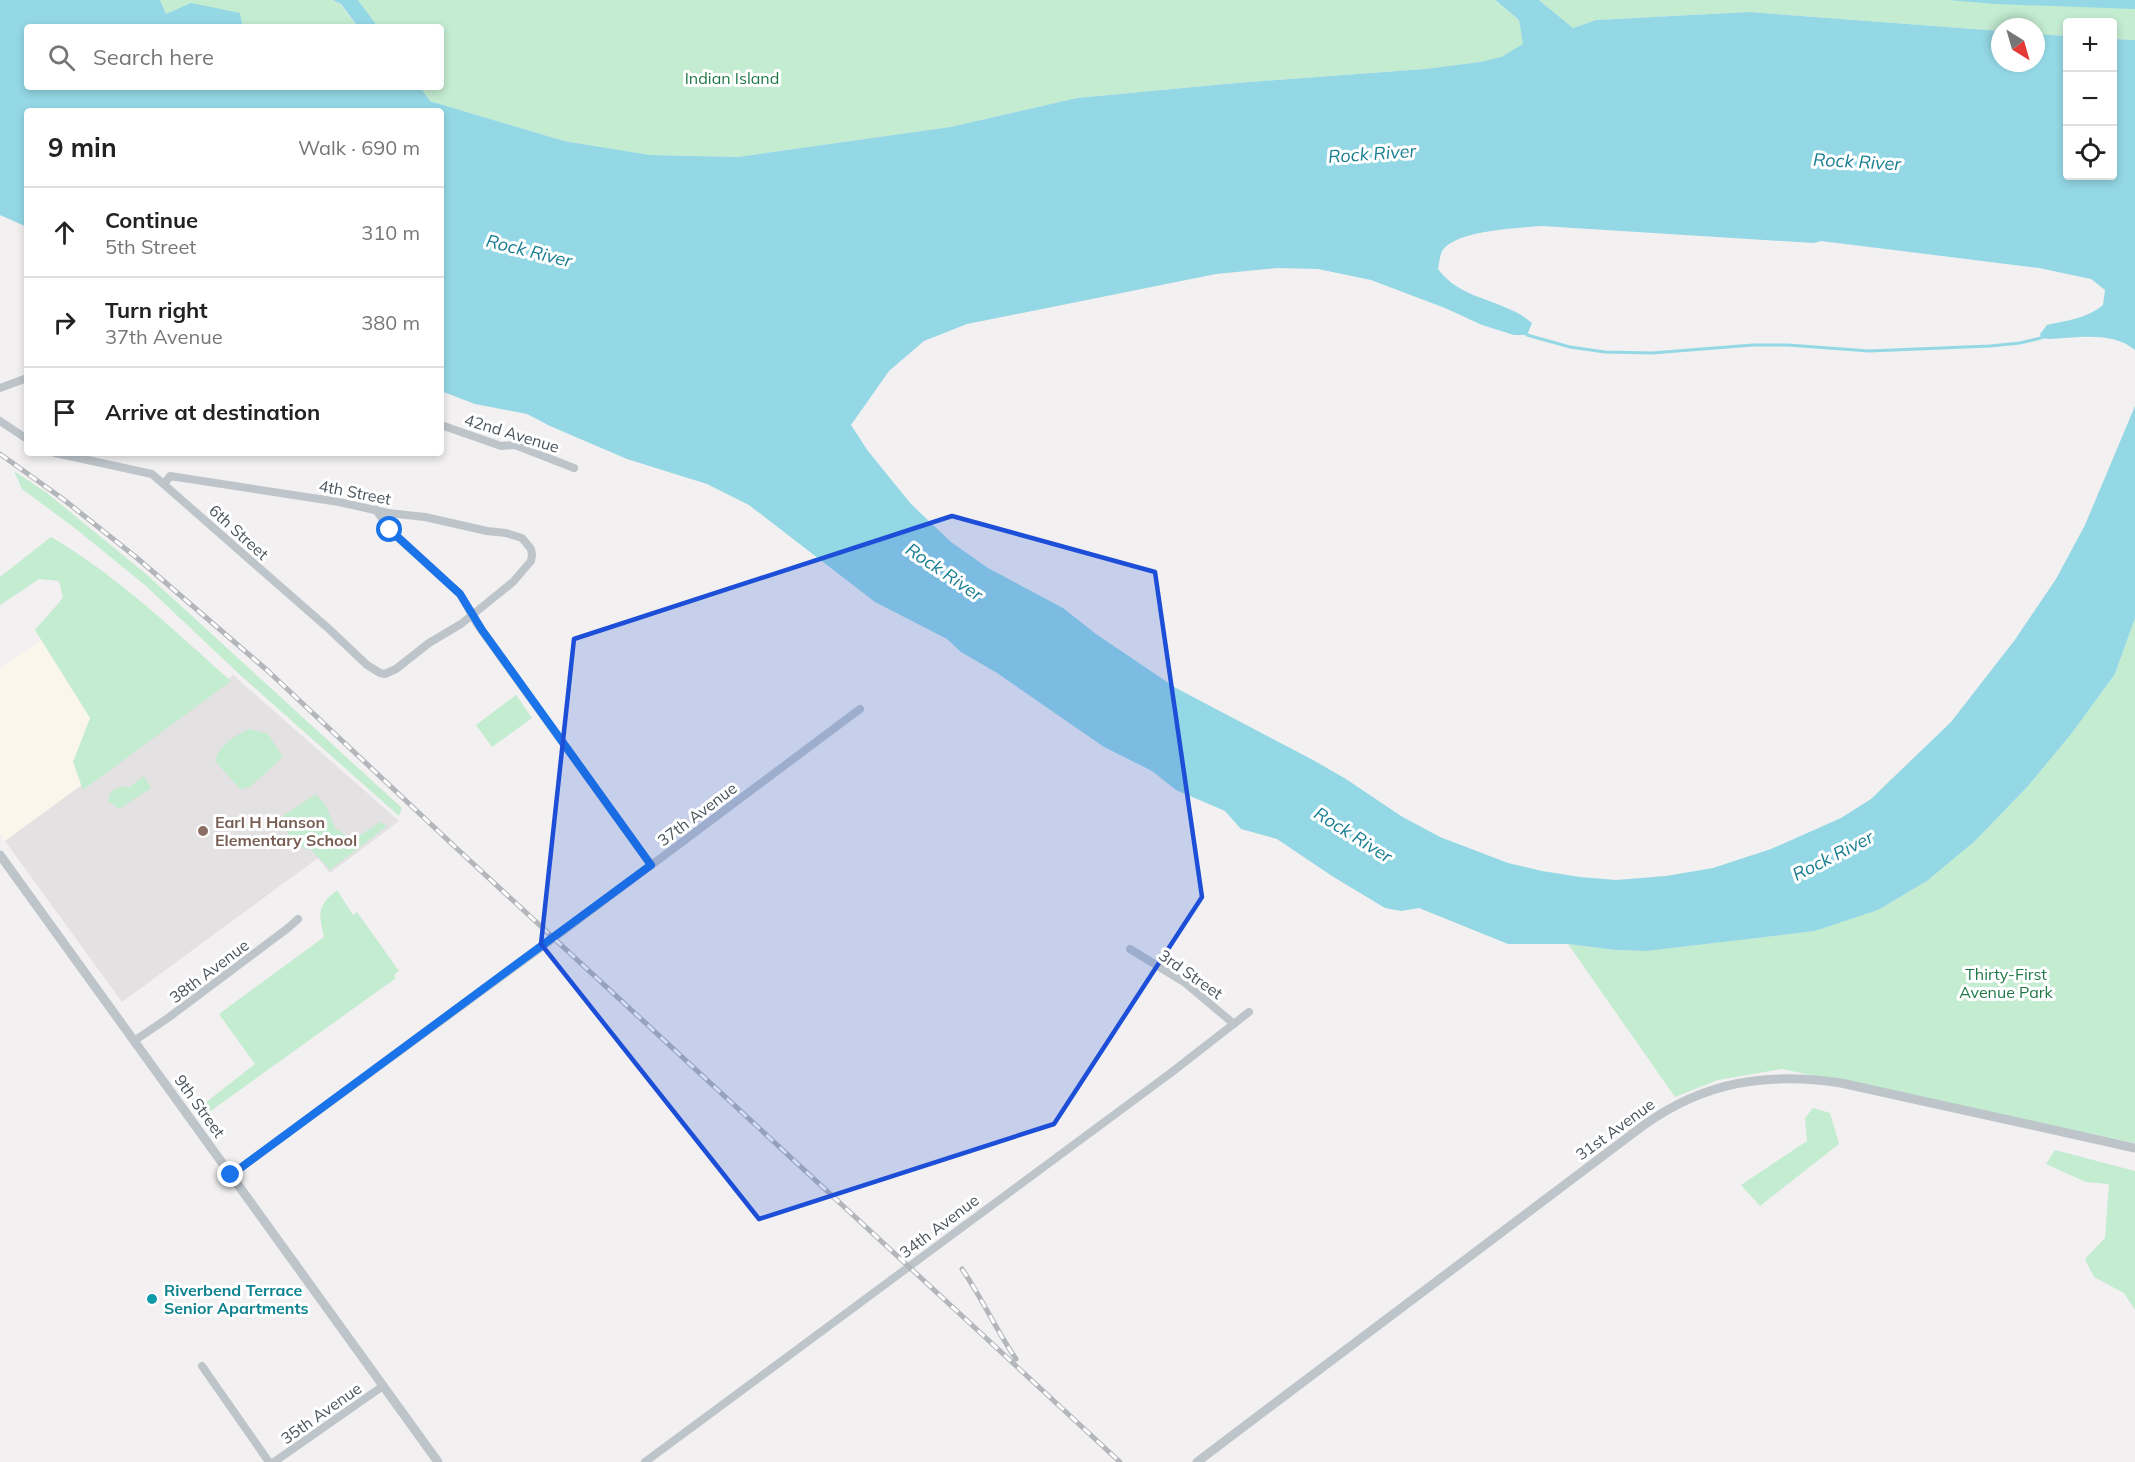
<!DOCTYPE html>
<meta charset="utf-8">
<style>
:root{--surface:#fff;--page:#f2f2f2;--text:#222;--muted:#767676;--line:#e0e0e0}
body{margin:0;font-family:Mulish,sans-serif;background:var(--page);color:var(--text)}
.controls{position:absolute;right:18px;top:18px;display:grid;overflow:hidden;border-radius:6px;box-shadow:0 3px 9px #0003}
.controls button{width:54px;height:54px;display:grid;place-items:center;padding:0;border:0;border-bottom:2px solid var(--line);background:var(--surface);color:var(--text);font:30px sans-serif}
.compass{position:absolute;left:1991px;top:18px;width:54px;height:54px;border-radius:50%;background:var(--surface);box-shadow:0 3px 9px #0003;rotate:143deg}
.stop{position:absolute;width:18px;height:18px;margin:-14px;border:4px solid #1a73e8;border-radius:50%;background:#fff}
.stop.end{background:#1a73e8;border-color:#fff;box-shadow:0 2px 6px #0008}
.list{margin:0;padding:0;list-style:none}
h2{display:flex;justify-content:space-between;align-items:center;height:78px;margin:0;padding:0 24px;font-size:26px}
h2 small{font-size:20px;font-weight:400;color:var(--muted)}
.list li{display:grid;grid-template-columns:39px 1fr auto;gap:18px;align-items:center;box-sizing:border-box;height:90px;padding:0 24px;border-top:2px solid var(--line)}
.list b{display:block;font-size:22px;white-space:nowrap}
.list p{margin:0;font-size:20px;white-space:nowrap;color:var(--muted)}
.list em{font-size:20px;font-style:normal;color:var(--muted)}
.icon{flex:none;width:33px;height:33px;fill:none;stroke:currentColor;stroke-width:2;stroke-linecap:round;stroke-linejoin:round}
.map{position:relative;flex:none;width:2135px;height:1462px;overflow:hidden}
.search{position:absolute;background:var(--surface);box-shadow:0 3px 9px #0003;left:24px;top:24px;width:420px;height:66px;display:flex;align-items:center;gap:15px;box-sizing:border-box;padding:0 21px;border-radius:6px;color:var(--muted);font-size:22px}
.panel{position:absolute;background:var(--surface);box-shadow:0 3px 9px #0003;left:24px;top:108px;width:420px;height:348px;border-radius:6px}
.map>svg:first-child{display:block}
</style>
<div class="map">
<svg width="2135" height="1462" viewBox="0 0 2135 1462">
<rect width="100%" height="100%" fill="#f2f0f0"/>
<path fill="#fbf6ec" d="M42,639L126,753L5,841L0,834V669Z"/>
<path fill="#e3e1e1" d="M233,675L399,821L330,873L318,858L122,1002L5,841Z"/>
<g fill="#c3ecd1">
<path d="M160,0H333L340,4L358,27H243L240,13L166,14Z"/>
<path d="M358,0H1494L1519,20L1524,44L1501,57L1480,62L1425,69L1236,83L1077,98L950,127L738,157L650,155L564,141L430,101L420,87H441V27H378Z"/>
<path d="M1539,0H2135V40L2113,39L2112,22H2068L2067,36L2036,34V27H2000V31L1749,12L1596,20L1573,28Z"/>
<path d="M14,471L47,493L146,574L402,808L399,816L238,673L146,586L76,529L22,489Z"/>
<path d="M51,537C118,576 173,630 231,681L83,790L73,762L90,718L35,630L63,598L59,581L39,579L0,605V577Z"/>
<path d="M2135,618V1143L1782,1069L1718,1080L1675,1097L1568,944L1615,950L1647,951L1815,931L1878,910L1927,881L1975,841L2028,786L2072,733L2115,674Z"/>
<path d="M516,695L532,718L492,747L476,725Z"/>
<path d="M250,729L268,734L283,757L250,787L240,789L215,761C220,744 234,736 250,729Z"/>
<path d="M144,776L151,788L122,807L118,808L108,801C109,788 120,786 130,787Z"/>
<path d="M316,794L326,806L335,828L353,840L380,822L387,826L330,870L311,850L293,845L281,817Z"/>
<path d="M337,890L353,915L357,912L399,971L394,975L396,978L205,1115L200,1107L255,1064L219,1014L324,937C319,913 316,907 337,890Z"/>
<path d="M1813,1108L1830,1113L1839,1144L1760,1206L1741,1185L1807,1141L1805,1118Z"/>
<path d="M2055,1150L2135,1171V1310L2124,1293L2094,1277L2085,1259L2105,1238L2109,1184L2086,1182L2046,1164Z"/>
</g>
<g fill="#94d8e5">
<path d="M0,0H160L166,14L191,3L240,13L243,27H27V87H420L430,101L564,141L650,155L738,157L950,127L1077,98L1236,83L1425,69L1480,62L1501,57L1523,44L1519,20L1495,0H1539L1573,28L1596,20L1749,12L2000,31V63H2036V34L2067,36L2068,176H2112L2113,39L2135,40V350C2117,334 2088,336 2065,338C2056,338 2050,340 2041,338L2040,334L2047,325C2068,320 2086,319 2103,305L2105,290L2091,279L2039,268L1821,241L1814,243L1542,226C1519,228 1455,230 1442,251C1440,255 1439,264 1438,269C1461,301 1505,299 1532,323L1527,335H1514L1482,325L1445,308L1371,280L1318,269L1277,268L1216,274L967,324L924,341L889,371L851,425L868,451L911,504L951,542L988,568L1063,608L1096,634L1176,688L1313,760L1346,779L1401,816L1440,837L1508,863L1542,871L1580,877L1616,880L1666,876L1713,868L1771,849L1841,818L1871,799L1951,722L2014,641L2056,579L2085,525L2135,406V618L2115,674L2072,733L2028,786L1975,841L1927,881L1878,910L1815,931L1647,951L1615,950L1568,944H1508L1419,908L1401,911L1385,908L1332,876L1277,839L1241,829L1225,811L1176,790L1152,771L1104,747L997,673L961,652L947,639L875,602L749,505L707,484L627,459L550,426L527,414L475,404L441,391V111H27V227L0,215Z"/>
<path d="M333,0H358L378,27H358L341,4Z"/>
<path d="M1949,0H2135V9L1995,4Z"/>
</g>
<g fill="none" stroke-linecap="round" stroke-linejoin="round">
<path stroke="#94d8e5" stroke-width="3" d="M1527,335L1570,347L1605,352L1652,353L1753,345H1788L1869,351L1990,346L2020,343L2041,338"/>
<g stroke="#bdc5cb" stroke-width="8">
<path d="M0,388L27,378"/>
<path d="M0,421L27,439"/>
<path d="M441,425L501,446L515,445L574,468"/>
<path d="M55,453L152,474L329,629L367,665L380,673L385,674L396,669L429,643L461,624L513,582L531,561L532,555L531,549L522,538L506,533L487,531L425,517L388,513L339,502L170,476L165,483"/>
<path d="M376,510L390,530L460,594L477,624L651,865"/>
<path d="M1130,949L1184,982L1234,1024"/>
<path d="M134,1041L168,1018L288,928L298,919"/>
<path d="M231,1175L554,938L860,709"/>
<path d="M202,1366L269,1462"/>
<path d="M274,1462L383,1386"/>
<path d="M645,1462L1172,1072L1249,1012"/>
</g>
<g stroke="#bdc5cb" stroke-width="9">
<path d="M0,855L438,1462"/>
<path d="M1197,1462L1644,1125C1706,1081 1767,1072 1841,1083L2135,1148"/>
</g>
<defs>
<g id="rail">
<path d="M0,454L63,499L137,558L268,671L453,845L1120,1462"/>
<path d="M962,1269C982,1298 996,1330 1016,1359"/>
</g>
</defs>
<use href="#rail" stroke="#b3b6ba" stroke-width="5"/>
<use href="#rail" stroke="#fff" stroke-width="3" stroke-dasharray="9" stroke-linecap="butt"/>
</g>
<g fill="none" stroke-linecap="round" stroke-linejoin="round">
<path stroke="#1a73e8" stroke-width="8" d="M231,1175L651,865L482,630L460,594L390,530"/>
</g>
<path fill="#1d4ed8" fill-opacity="0.2" stroke="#1d4ed8" stroke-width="4.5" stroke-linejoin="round" d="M952,516L1155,572L1202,897L1054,1124L759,1219L541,944L574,639Z"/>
<circle fill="#8d6e63" stroke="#fff" stroke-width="2" cx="203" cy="831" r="6"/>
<circle fill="#0f9aa8" stroke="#fff" stroke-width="2" cx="152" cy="1299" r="6"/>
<g text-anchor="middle" stroke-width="6" stroke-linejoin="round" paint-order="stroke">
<g font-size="16" fill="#207848" stroke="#fff">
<text x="732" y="84">Indian Island</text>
<text x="2006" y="980">Thirty-First<tspan x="2006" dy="18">Avenue Park</tspan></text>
</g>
<g font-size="16" fill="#4a545c" stroke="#fff">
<text transform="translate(512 433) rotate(17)" y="6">42nd Avenue</text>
<text transform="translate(355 492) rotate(11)" y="6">4th Street</text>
<text transform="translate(239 532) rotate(42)" y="6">6th Street</text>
<text transform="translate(697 814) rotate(-37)" y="6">37th Avenue</text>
<text transform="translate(209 971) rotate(-37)" y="6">38th Avenue</text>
<text transform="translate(1191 974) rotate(35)" y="6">3rd Street</text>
<text transform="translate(200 1106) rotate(54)" y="6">9th Street</text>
<text transform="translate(1615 1129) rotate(-36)" y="6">31st Avenue</text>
<text transform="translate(939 1226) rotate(-37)" y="6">34th Avenue</text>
<text transform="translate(321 1413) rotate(-35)" y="6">35th Avenue</text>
</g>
<g font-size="16" font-weight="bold" fill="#785e54" stroke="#fff" text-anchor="start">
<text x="215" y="828">Earl H Hanson<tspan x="215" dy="18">Elementary School</tspan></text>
</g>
<g font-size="16" font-weight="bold" fill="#0d838f" stroke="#fff" text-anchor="start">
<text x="164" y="1296">Riverbend Terrace<tspan x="164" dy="18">Senior Apartments</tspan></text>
</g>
<g font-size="18" font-style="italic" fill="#187e92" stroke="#fff">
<text transform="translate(1372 154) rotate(-4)" y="6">Rock River</text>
<text transform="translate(1857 162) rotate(3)" y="6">Rock River</text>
<text transform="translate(529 251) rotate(14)" y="6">Rock River</text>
<text transform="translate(944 572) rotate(34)" y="6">Rock River</text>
<text transform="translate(1353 835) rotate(32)" y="6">Rock River</text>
<text transform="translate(1833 856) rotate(-27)" y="6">Rock River</text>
</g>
</g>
</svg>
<div class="controls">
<button>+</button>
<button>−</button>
<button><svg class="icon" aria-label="locate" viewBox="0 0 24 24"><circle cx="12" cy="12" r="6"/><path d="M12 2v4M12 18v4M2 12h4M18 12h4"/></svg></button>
</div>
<svg class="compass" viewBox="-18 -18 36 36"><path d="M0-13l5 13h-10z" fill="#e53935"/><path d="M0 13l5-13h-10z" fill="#767676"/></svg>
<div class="stop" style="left:390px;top:530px"></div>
<div class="stop end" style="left:231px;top:1175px"></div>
<div class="search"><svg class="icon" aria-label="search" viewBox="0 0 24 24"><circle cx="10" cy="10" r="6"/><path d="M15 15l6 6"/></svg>Search here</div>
<section class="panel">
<h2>9 min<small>Walk · 690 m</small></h2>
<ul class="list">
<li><svg class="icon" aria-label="ahead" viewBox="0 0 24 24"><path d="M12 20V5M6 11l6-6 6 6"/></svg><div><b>Continue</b><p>5th Street</p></div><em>310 m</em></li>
<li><svg class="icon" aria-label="right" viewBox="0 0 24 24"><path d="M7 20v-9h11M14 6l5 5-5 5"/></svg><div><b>Turn right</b><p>37th Avenue</p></div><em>380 m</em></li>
<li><svg class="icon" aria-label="arrive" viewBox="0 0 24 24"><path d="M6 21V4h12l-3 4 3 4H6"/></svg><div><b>Arrive at destination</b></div></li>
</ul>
</section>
</div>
